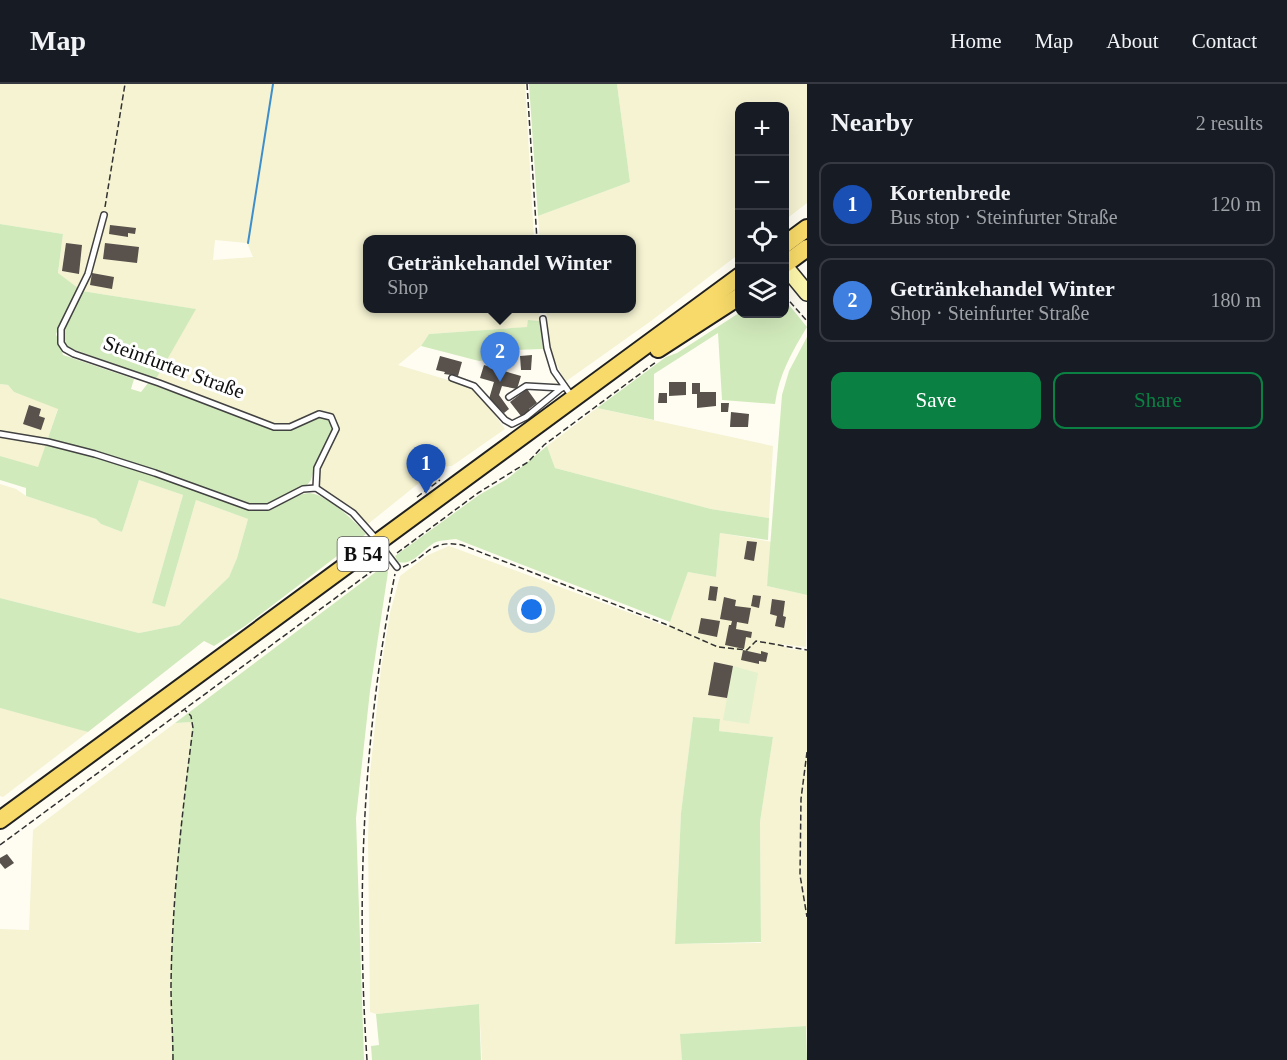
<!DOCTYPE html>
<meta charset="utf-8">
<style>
:root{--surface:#171b24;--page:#242831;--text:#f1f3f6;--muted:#9ea1a6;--line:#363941;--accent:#0b8043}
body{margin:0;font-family:Georgia,serif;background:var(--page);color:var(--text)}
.controls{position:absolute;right:18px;top:18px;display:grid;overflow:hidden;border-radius:12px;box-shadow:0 6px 24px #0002}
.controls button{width:54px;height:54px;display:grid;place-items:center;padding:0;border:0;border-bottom:2px solid var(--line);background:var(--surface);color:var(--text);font:30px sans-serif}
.you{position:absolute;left:532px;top:526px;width:21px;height:21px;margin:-15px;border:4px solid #fff;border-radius:50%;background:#1a73e8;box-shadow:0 0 0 9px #1a73e833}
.badge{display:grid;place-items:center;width:39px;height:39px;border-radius:50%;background:var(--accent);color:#fff;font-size:20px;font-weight:700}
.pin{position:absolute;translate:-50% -50px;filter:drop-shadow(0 2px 3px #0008)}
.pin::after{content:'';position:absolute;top:32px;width:21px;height:18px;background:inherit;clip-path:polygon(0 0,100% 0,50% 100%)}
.popup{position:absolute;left:363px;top:151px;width:273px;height:78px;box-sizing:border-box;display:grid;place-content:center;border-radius:12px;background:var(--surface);filter:drop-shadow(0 2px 4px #0005);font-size:20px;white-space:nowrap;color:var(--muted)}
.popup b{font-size:22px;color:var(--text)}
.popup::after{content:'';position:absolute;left:50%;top:100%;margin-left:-12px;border:12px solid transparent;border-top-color:var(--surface)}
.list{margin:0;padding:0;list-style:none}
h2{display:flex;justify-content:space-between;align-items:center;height:78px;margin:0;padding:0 24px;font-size:26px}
h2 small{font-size:20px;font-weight:400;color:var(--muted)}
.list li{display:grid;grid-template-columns:39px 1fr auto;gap:18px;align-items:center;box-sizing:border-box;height:84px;margin:0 12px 12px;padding:0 12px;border:2px solid var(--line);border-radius:12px}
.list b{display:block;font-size:22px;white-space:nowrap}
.list p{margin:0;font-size:20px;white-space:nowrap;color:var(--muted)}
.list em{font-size:20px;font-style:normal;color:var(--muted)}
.actions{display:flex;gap:12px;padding:18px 24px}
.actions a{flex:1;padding:14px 0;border:2px solid var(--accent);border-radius:12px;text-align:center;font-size:21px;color:var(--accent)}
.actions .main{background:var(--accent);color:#fff}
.icon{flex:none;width:33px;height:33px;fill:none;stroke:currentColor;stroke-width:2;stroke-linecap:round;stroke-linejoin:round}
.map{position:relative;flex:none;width:807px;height:976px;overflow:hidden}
header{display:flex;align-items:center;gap:36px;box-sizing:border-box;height:84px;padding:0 30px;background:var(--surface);border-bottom:2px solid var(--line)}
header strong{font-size:28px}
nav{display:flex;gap:33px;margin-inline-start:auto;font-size:21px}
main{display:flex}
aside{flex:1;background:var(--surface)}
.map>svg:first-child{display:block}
</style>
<header>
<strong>Map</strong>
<nav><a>Home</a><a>Map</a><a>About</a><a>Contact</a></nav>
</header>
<main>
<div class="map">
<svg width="807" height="976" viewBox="0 0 807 976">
<rect width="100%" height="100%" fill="#fffdf2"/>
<g fill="#f5f3d2" fill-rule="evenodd">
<path d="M0,0H525L534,155L368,156V224L539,225L540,237L528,236V243L429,250L421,262L398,281L475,304L505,345L452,382L439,383L368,440L353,427L319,405L317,394L337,344L334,332L326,327L319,328L289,340H274L156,295L195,225L82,207L58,190L63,150L0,140ZM215,156L247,159L253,173L213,176Z"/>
<path d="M617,0H807V119L785,136L784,22H740L739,170L651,237L565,298L550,266L546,225L632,224V156L540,155L538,132L630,98Z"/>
<path d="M0,300L8,301L14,308L58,324L38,384L0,372Z"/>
<path d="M597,324L773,362L769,434L711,425L555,384L547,362Z"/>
<path d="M139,396L183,411L152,519L165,523L196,416L248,435L237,474L229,493L179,541L139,549L0,514V400L16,405L26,412L96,435L101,440L122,448Z"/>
<path d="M720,449L772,458L767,502L807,511L806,563L780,560L789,565L807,567V949L806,942L681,950L682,976H482L479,920L376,930L370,928L368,755L370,689L381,585L390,529L400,492L428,471L449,462L668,543L688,488L716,493ZM693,633L720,635L719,647L773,653L760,738L761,859L675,860L681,729Z"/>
<path d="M0,624L64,640L88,648L3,713L0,712Z"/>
<path d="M193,638L179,757L171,875L172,976H0V845L29,846L33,746L175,639Z"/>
</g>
<g fill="#d1eabb">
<path d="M529,0H617L630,98L538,132Z"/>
<path d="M0,140L63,150L58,189L78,204L56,250L63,271L134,295L131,305L141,308L148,299L274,345L319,332L329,335L333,344L315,382L311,396L307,401L297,405L291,413C297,412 304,409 310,409C327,411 355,437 366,450L245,542L214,562L204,557L88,648L0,624V514L139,549L179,541L229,493L237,474L248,435L196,416L165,523L152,519L183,411L139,396L122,448L101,440L96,435L26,412V404L0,396V372L38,383L58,325L14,308L8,301L0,300Z"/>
<path d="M82,207L196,225L156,295L67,263C55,248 75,221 82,207Z"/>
<path d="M785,216L807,243C792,268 779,290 775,320L722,316L718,249L654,290V336L597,324L666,273L677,269L739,229L784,230Z"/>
<path d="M528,236L540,237L543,265L515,266L497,275L479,277L421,262L429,250L527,243Z"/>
<path d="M807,253V511L767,502L782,311L789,287Z"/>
<path d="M547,362L555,384L711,425L769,434L768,456L720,449L716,493L688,488L670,538L456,455C449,456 442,456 436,458C423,464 414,482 398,478L395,472L479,411L507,395Z"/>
<path d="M385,481L388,488L370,607L356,734L364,976H172L171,875L179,757L193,638L175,639Z"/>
<path d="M693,633L720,635L719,647L773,653L760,738L761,858L675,860L681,729Z"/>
<path d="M479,920L481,976H372L371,962L379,961L376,930Z"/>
<path d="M806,942L807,976H682L680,950Z"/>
</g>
<path fill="#e3f1cd" d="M733,582L758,589L749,640L723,636Z"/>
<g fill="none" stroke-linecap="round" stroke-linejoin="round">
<path stroke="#3e8ecd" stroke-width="2" d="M248,159L273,0"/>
</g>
<g fill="#58514c">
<path d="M110,141L136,144L135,150L128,149V153L109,150Z"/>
<path d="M66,159L82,161L79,190L62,187Z"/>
<path d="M105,159L139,163L137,179L103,175Z"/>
<path d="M92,189L114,193L112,205L90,201Z"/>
<path d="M532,271L531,286H521L520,272Z"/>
<path d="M440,272L462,278L458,292L444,290L445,288L436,286Z"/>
<path d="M484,281L521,292L517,305L502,302L499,311L509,325L504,329L489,315L494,298L480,294Z"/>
<path d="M669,298H686V311L669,312Z"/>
<path d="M692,299H700V308H716V322L697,324V310H692Z"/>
<path d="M527,305L537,319L529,325V328L521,332L510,318Z"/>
<path d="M659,309H667V319H658Z"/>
<path d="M721,319H729L728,328H721Z"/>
<path d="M29,321L41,325L39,332L45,334L41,346L23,340Z"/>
<path d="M731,328L749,330L748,343H730Z"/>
<path d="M747,457L757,458L754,477L744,475Z"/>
<path d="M710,502L718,503L716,517L708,516Z"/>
<path d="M753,511L761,512L759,524L751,522Z"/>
<path d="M724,513L736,516L735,522L751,524L748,540L737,538L736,545L752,548L751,554L746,553L744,565L725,561L729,541H731L732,537L720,535Z"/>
<path d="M772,515L785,517L783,532L786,533L784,544L775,542L777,532L770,530Z"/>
<path d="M701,534L720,537L717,553L698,549Z"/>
<path d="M743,566L761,570V567L768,569L766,578L759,577V580L741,576Z"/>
<path d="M714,578L733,582L727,614L708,611Z"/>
<path d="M7,770L14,779L5,785L0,779V774Z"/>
</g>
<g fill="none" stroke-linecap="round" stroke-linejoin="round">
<defs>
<g id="lane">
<path d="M104,131L88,190L61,245V259L65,265L74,270L159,299L274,343H290L319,330L331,333L336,345L317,384L316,404"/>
<path d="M543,235L547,264L554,287L573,314"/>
<path d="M452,294L474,302L505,336L512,340L526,333L564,302"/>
<path d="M509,313L526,302L562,304"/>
<path d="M0,350L48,358L95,370L155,389L249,423H268L303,405L316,404L353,429L378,457"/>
<path d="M384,466L397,483"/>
</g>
<path id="secondary" d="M784,181L807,209"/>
<g id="primary">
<path d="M784,161L807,144"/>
<path d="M784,181L807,164"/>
<path d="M658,265L740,212"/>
<path d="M0,736L740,192"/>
</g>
</defs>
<use href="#lane" stroke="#424242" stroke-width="8"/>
<use href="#secondary" stroke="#313131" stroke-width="18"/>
<use href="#primary" stroke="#202020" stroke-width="20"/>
<g stroke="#313131" stroke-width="1.5" stroke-dasharray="6 3" stroke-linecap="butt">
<path d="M527,0L537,156"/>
<path d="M105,123L125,0"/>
<path d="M784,211L807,237"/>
<path d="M417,413L440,396"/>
<path d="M397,469L478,409L528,378L544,361L656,278"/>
<path d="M403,483C428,473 429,455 462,461L665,540L718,563L747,566L756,557L807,566"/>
<path d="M807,668L801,715L800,791L807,833"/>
<path d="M0,761L383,479"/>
<path d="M173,976C173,951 171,927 171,902C172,816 182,729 193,644L191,632L185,626"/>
<path d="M367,976C356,814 363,650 395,490"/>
</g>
<use href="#lane" stroke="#fff" stroke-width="5"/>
<use href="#secondary" stroke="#fef8ad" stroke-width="15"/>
<use href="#primary" stroke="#f7da69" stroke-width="16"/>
</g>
<g text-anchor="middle" stroke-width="6" stroke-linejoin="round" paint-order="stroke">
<rect fill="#fff" stroke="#575757" stroke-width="1.5" x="337.5" y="453" width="51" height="34" rx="4.5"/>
<g font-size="20" font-weight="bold" fill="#0f0f0f">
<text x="363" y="477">B 54</text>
</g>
<g font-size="21" fill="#0f0f0f" stroke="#fff">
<text transform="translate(174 283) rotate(20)" y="7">Steinfurter Straße</text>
</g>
</g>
</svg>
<div class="controls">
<button>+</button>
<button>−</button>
<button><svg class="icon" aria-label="locate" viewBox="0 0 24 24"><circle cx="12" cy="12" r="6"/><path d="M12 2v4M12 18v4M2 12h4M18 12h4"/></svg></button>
<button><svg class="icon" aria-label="layers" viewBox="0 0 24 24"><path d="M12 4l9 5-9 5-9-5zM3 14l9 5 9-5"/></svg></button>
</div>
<div class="you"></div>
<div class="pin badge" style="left:426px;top:410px;background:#1a4fb4">1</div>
<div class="pin badge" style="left:500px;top:298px;background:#3f7fe0">2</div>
<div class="popup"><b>Getränkehandel Winter</b>Shop</div>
</div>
<aside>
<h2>Nearby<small>2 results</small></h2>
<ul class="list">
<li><span class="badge" style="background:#1a4fb4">1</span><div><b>Kortenbrede</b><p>Bus stop · Steinfurter Straße</p></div><em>120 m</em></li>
<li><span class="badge" style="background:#3f7fe0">2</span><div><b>Getränkehandel Winter</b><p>Shop · Steinfurter Straße</p></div><em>180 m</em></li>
</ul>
<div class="actions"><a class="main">Save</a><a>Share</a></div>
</aside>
</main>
